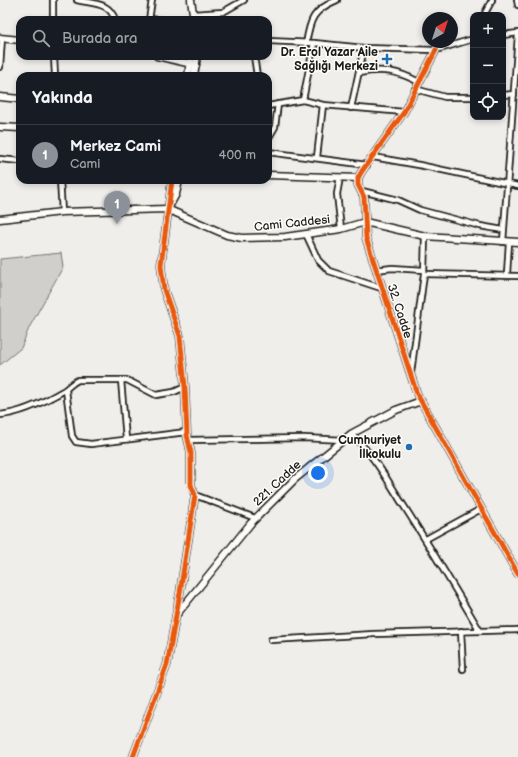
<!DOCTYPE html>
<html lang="tr">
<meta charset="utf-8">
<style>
:root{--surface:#171b24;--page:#242831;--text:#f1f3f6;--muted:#9ea1a6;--line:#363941;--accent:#8c9099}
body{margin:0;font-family:"Balsamiq Sans",sans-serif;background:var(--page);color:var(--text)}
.controls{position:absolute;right:12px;top:12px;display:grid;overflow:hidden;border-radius:8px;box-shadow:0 2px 6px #0003}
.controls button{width:36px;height:36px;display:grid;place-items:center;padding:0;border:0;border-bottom:1px solid var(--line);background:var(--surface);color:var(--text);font:20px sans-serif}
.compass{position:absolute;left:422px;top:12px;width:36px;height:36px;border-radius:50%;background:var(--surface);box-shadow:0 2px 6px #0003;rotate:39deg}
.you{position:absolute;left:318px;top:473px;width:14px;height:14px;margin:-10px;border:3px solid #fff;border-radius:50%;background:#1a73e8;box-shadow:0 0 0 6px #1a73e833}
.badge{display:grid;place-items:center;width:26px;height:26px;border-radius:50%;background:var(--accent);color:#fff;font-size:13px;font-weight:700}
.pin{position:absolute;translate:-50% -33px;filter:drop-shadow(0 1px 2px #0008)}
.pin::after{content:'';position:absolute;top:21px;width:14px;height:12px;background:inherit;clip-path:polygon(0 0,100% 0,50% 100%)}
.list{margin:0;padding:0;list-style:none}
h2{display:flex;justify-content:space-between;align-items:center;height:52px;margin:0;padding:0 16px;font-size:17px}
h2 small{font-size:13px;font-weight:400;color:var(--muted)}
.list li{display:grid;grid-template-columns:26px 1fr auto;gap:12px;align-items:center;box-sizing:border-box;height:60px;padding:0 16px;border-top:1px solid var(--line)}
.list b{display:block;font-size:15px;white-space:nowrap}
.list p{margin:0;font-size:13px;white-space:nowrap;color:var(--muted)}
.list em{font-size:13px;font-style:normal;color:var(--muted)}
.icon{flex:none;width:22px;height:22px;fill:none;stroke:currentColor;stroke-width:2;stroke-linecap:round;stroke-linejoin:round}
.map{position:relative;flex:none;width:518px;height:757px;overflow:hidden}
.search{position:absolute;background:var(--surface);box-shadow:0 2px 6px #0003;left:16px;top:16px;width:256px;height:44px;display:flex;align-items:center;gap:10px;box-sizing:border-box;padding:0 14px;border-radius:12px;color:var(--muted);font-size:15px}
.panel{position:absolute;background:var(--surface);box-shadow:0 2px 6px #0003;left:16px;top:72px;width:256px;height:112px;border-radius:12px}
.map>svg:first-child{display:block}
</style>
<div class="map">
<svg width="518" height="757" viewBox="0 0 518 757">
<rect width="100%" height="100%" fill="#f0eeea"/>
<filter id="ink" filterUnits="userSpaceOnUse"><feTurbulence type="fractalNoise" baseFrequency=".025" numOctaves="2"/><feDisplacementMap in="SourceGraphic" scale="8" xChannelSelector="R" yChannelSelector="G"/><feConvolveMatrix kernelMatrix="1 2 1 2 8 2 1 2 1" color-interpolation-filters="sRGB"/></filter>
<g filter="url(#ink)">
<path fill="#d0cfcc" stroke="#767674" d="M61,253L63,267L29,328L21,348L0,365V259Z"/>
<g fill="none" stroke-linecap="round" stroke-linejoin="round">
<defs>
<g id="street">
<path d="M53,0V20"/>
<path d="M77,0C93,4 110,2 115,20"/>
<path d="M517,0L518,5"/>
<path d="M193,14L223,12L244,0"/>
<path d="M484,15L492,0"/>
<path d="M149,19L161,20"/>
<path d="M149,20L152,0"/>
<path d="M503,35L518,33"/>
<path d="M268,41L314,43L364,48L436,50L473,39"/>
<path d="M306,44C310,19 313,10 337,0"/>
<path d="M54,56L55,76"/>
<path d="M254,56L257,76"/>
<path d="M0,67L2,38"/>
<path d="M359,73C383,68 398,71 419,82"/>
<path d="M415,89L445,97H473"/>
<path d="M503,95L514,94"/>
<path d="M303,100L314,43"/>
<path d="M268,106L303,100L323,105L404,112"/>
<path d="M351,108L364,48"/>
<path d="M268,139L275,127L278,104"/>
<path d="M268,152L367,165"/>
<path d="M317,157L323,105"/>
<path d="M373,157L419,165L518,186"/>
<path d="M0,159L20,161"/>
<path d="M340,177L337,194L341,229"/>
<path d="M60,180L62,212"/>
<path d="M362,191L398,200L420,210L480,226L503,230"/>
<path d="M306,234L318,260L329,271L381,288"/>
<path d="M503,242L518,35"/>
<path d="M376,270L392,268L424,270"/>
<path d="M424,274L518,276"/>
<path d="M507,274L509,242"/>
<path d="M411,373L424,274L425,236"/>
<path d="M121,380L126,439"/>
<path d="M66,390L72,436L76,442L91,444L186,432"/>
<path d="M0,415C22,413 44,402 63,391C69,388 71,383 78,380H127L156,395L174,392L185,387"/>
<path d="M351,434C371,452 386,477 400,500C428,543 454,587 480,631"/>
<path d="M188,440L304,438L344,440"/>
<path d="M195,495L255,518"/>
<path d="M426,539L481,509"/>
<path d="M461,631L463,669"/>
<path d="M271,640L374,634L518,630"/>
</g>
<g id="secondary">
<path d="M191,0L194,20"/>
<path d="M0,38L20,40"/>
<path d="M436,50L404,112L362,171L358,178V185L364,197L366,238L417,394L518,574"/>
<path d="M157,56L196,65"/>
<path d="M188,76L191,56"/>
<path d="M194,76L197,56"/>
<path d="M0,97L20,99"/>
<path d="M0,127L20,128"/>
<path d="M268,175L358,178"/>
<path d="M170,205L176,194L179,180"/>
<path d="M0,219L62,212L167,209L227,235L242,238L285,237L341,229L365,222L425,236L518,242"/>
<path d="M177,614L251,523L295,479L351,434L396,410L421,401"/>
<path d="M133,757L167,665L180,593L195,495L191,485V453L187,435L185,387L180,336L164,290L161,265L172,180"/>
</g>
</defs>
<use href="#street" stroke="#1c1c1c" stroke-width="8"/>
<use href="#secondary" stroke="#1c1c1c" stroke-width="9"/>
<use href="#street" stroke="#fdfcf7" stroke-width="4.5"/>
<use href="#secondary" stroke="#fdfcf7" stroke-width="6"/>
<defs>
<g id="cycleway">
<path d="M436,50L404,112L362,171L358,178V185L364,197L366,238L417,394L518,574"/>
<path d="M133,757L167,665L180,593L195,495L191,485V453L187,435L185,387L180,336L164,290L161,265L172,180"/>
</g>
</defs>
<use href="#cycleway" stroke="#fdfcf7" stroke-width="8"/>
<use href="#cycleway" stroke="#e8590c" stroke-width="5"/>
</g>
</g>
<g fill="#1f6fb2" stroke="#fdfcf7" stroke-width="1.5">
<path d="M385 53h4v4h4v4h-4v4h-4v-4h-4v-4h4z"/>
<circle cx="409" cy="447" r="4"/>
</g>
<g text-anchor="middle" stroke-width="3" stroke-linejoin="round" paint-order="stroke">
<g font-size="12" font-weight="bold" fill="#1c1c1c" stroke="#fdfcf7" text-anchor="end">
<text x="378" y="56">Dr. Erol Yazar Aile<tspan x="378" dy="14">Sağlığı Merkezi</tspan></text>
<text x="401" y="444">Cumhuriyet<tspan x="401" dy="14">İlkokulu</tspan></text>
</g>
<g font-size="12" fill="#1c1c1c" stroke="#fdfcf7">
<text transform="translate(292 223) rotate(-6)" y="4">Cami Caddesi</text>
<text transform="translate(400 311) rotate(72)" y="4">32. Cadde</text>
<text transform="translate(277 483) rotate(-43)" y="4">221. Cadde</text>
</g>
</g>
</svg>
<div class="controls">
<button>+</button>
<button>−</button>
<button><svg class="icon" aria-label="locate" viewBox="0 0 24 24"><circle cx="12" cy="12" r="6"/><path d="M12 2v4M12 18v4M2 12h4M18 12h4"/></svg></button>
</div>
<svg class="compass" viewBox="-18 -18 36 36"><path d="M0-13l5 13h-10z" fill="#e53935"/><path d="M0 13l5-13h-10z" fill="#9ea1a6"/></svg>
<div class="you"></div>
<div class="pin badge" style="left:117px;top:224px">1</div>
<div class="search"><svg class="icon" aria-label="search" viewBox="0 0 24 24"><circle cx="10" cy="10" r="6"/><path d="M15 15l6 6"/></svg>Burada ara</div>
<section class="panel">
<h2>Yakında<small></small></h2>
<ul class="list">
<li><span class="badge">1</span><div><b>Merkez Cami</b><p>Cami</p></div><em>400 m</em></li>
</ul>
</section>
</div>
